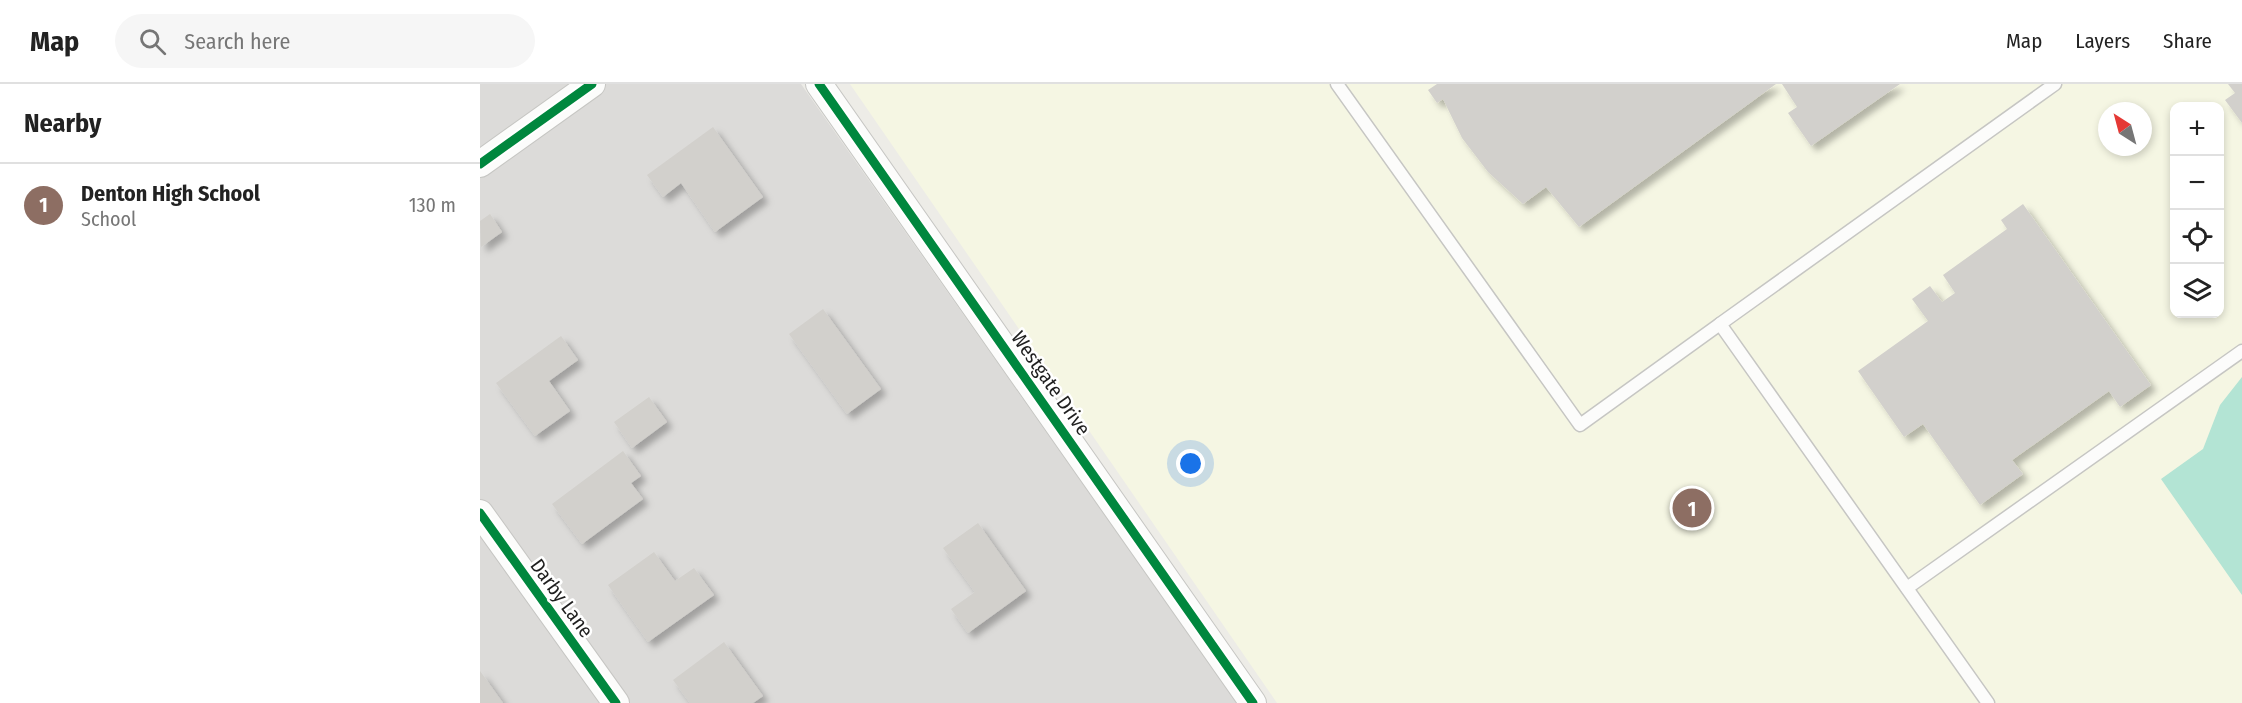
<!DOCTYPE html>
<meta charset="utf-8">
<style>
:root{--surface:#fff;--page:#f6f6f6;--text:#222;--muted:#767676;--line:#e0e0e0;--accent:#676765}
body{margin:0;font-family:"Fira Sans Condensed",sans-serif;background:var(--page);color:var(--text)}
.controls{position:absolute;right:18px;top:18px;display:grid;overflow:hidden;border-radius:12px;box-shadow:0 3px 9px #0003}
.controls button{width:54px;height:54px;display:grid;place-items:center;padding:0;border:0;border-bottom:2px solid var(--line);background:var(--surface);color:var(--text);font:30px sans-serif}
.compass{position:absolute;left:1618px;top:18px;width:54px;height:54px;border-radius:50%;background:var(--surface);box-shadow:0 3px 9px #0003;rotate:324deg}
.you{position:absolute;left:711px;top:380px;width:21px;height:21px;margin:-15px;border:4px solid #fff;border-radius:50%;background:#1a73e8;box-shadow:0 0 0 9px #1a73e833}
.badge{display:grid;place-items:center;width:39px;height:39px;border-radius:50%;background:var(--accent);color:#fff;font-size:20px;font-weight:700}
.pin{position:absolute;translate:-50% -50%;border:3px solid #fff;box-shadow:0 2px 6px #0006}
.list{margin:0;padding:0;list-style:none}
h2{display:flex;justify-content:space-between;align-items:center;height:78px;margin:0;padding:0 24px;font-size:26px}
h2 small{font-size:20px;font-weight:400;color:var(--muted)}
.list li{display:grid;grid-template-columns:39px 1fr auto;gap:18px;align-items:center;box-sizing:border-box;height:84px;padding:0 24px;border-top:2px solid var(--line)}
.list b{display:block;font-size:22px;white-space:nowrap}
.list p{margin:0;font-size:20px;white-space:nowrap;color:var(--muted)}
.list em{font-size:20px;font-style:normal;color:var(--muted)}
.icon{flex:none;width:33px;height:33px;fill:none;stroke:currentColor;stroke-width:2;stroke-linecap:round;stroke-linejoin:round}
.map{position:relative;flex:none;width:1762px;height:619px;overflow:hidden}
header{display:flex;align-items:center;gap:36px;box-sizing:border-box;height:84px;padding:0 30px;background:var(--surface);border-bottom:2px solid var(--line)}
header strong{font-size:28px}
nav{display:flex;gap:33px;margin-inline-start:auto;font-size:21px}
.search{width:420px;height:54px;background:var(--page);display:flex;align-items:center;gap:15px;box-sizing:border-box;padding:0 21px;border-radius:33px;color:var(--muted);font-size:22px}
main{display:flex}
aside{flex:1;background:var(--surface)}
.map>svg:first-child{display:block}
</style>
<header>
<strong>Map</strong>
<div class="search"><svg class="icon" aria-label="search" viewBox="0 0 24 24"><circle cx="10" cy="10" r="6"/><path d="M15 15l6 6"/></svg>Search here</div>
<nav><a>Map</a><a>Layers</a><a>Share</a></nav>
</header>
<main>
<aside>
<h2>Nearby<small></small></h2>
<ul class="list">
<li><span class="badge" style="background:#8d6e63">1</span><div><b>Denton High School</b><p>School</p></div><em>130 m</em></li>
</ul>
</aside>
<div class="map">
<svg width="1762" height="619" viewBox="0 0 1762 619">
<defs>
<filter id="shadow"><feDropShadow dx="5.5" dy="5.5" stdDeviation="3" flood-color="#0004"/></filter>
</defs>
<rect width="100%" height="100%" fill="#edece7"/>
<path fill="#dcdbd9" d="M0,0H321L757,619H0Z"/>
<path fill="#f5f6e3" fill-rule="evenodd" d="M370,0H1762V619H797ZM1694,22H1740V230H1694ZM1627,27H1663V63H1627Z"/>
<path fill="#b3e4d4" d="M1762,293V511L1681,395L1723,365L1740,321Z"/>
<g fill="#d2d0cc" filter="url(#shadow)">
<path d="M957,0H1296L1099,143L1066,103L1043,120L1008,88L982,54L963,15L957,19L948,6Z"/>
<path d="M1302,0H1420L1331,62L1308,29L1317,23Z"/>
<path d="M1748,0H1762V39L1745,16L1755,9Z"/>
<path d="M233,43L283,113L235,148L201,99L183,113L167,91Z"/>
<path d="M1543,120L1671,301L1640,323L1629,307L1532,376L1543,390L1500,421L1443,340L1424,353L1378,287L1448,237L1432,215L1450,202L1462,218L1475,209L1463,191L1527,145L1521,136Z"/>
<path d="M10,130L22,148L1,163L0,137Z"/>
<path d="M343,225L401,305L367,330L309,250Z"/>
<path d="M81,252L98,276L69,297L90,327L55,352L16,299Z"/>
<path d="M169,313L187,338L152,364L134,338Z"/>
<path d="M143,367L161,392L151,399L163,415L102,460L72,420Z"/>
<path d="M498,439L546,507L488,549L471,525L495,508L463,464Z"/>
<path d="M174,468L195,497L214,484L234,511L168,558L128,501Z"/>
<path d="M244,558L283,612L273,619H210L193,596Z"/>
<path d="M0,587L23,619H0Z"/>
</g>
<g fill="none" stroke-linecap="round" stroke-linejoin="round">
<defs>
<g id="lane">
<path d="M857,0L1100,341L1240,240"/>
<path d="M1427,504L1762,267"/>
<path d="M1508,619L1240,240L1575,0"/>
</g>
<g id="street">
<path d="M339,0L773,619"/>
<path d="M0,80L112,0"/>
<path d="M0,429L136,619"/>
</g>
</defs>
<use href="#lane" stroke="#c6c6c3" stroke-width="15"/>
<use href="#street" stroke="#c6c6c3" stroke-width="28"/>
<use href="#lane" stroke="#fcfcfb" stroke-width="12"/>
<use href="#street" stroke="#fcfcfb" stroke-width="26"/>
<defs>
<g id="cycleway">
<path d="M339,0L773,619"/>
<path d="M0,80L112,0"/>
<path d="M0,429L136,619"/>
</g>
</defs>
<use href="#cycleway" stroke="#fff" stroke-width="13"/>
<use href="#cycleway" stroke="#00873e" stroke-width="9"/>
</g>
<g text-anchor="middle" stroke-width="5" stroke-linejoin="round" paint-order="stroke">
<g font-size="20" fill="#1f1f1f" stroke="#fff">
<text transform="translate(571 299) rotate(55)" y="7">Westgate Drive</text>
<text transform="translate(82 514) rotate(54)" y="7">Darby Lane</text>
</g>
</g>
</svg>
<div class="controls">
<button>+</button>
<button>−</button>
<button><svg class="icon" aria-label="locate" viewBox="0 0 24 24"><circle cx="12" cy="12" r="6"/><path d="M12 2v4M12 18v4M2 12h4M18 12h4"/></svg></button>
<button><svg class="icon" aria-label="layers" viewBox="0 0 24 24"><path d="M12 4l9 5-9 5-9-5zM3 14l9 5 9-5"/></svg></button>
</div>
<svg class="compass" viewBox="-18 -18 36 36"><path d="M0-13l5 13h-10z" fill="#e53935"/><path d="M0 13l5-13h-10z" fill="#767676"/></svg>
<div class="you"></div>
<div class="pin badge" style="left:1212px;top:424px;background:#8d6e63">1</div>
</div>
</main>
